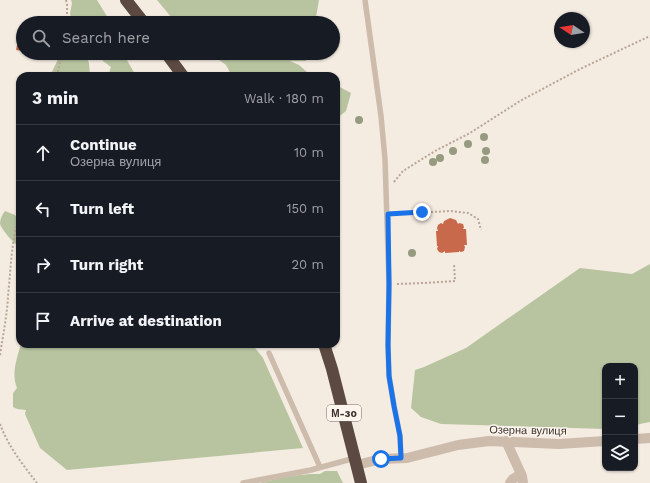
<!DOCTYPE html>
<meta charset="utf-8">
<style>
:root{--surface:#171b24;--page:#20242c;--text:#f1f3f6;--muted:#9ea1a6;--line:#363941}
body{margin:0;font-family:"Work Sans",sans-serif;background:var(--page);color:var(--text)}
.controls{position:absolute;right:12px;bottom:12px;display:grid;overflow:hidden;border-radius:8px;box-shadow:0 1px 3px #0004}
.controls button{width:36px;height:36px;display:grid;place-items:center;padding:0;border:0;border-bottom:1px solid var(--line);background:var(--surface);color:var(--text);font:20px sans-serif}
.compass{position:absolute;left:554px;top:12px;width:36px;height:36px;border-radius:50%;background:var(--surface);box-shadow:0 1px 3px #0004;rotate:282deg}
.stop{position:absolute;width:12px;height:12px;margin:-9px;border:3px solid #1a73e8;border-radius:50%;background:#fff}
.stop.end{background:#1a73e8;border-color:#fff;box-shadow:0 1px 4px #0008}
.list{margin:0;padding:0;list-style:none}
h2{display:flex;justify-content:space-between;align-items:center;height:52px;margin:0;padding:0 16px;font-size:17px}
h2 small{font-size:13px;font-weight:400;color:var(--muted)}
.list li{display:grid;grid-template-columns:26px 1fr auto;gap:12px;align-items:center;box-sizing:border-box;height:56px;padding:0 16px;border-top:1px solid var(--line)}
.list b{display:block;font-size:15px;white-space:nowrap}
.list p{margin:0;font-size:13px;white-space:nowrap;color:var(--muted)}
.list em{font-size:13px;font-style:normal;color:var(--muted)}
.icon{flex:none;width:22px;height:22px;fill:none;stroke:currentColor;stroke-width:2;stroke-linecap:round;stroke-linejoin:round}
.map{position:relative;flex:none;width:650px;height:483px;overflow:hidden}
.search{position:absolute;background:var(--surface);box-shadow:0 1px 3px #0004;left:16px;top:16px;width:324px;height:44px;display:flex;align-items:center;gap:10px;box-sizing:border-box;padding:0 14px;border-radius:22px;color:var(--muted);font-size:15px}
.panel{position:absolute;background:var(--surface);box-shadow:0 1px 3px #0004;left:16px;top:72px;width:324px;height:276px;border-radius:12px}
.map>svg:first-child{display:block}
</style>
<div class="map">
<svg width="650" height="483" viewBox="0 0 650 483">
<rect width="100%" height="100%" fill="#f4ebe1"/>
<g fill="#b8c4a0">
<path d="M71,0H97L111,23H73L70,14L72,3Z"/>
<path d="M157,0H319L315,23H176Z"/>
<path d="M61,53H85L89,63L90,76H50Z"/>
<path d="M101,53H123L136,76H113L109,73L111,67L103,61Z"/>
<path d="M210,53H308L306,61H290L299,65L307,72L312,73L318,76H232L226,65Z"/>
<path d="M336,85L351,93L346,111L336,119Z"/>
<path d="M5,211L15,215L20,223V247C14,244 2,230 0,224C0,219 2,215 5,211Z"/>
<path d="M650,264V422L635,425V366H605V429L441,424L421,417L411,408L415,370L424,367L466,348L580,268L632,274Z"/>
<path d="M21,344H252L263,358L303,448L67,470L40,448L25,414L26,410L17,409L13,407V393L17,388C11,374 17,358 21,344Z"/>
<path d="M325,471H337L343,483H258L291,476L310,474H320Z"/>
</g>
<g fill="#c8694b">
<path d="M20,31L23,32V51L16,50Z"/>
<path d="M450,218L456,220L458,224L459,223L463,224L464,227L463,229H466L467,245H464L465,247L464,251L461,252L459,251V252L445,253V251L442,253L439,252L437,249L438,246H437L436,231H438L437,228L438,225L441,223L443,224L444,221Z"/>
</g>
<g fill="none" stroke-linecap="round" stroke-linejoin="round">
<g stroke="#b9a596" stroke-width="2" stroke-dasharray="2 2" stroke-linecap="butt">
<path d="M66,0L67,4V23"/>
<path d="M57,76L62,53"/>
<path d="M394,182L403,171L435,151L470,133L520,101L580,69L650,36"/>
<path d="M395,214L451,211L468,213L478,219L481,230"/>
<path d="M425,283L455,281L454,264"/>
<path d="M397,284L424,283"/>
<path d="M0,355C3,335 7,316 8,296C11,268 11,240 20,214"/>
<path d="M0,424C8,446 23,465 37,483"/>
</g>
<g stroke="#cdbbac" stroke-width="5.5">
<path d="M365,0L381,116L385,159L389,284L388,345L389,376L394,406L400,436L401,458"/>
<path d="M269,353L320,467"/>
<path d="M243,483L311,470L355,458"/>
</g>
<g stroke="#cdbbac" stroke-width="10">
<path d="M635,439L650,438"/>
<path d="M506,441L522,476L523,483"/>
<path d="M357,465L381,459L407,458L458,445L489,441L559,444L605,441"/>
<path d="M510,483L513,479L521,474"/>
</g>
<g stroke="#5c4a42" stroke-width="12">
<path d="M126,0L144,23"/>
<path d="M166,53L183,76"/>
<path d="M324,344L332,369L361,483"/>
</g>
</g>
<g fill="#969b7f">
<circle cx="359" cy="120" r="4"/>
<circle cx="484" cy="137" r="4"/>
<circle cx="468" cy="144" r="4"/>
<circle cx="453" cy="151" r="4"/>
<circle cx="486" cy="151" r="4"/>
<circle cx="440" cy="158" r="4"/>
<circle cx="485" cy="160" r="4"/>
<circle cx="433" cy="162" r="4"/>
<circle cx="412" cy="253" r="4"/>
</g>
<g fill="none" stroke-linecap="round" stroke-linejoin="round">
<path stroke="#1a73e8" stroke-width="5" d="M381,459L401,458L400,436L394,406L389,376L388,345L389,284L388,214L422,212"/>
</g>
<g text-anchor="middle" stroke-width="3" stroke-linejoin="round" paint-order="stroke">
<rect fill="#fbf5ee" stroke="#756b66" stroke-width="1" x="327" y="405" width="34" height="16" rx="3"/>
<g font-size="10" font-weight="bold" fill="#3b302b">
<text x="344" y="417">М-30</text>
</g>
<g font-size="11" fill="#3b302b" stroke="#fbf5ee">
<text transform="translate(528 430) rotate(1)" y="4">Озерна вулиця</text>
</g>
</g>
</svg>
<div class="controls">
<button>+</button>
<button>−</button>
<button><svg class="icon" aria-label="layers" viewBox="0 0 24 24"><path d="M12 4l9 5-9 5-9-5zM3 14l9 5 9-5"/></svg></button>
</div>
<svg class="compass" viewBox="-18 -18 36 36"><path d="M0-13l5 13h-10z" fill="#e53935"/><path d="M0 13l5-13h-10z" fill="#9ea1a6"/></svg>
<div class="stop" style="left:381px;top:459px"></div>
<div class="stop end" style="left:422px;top:212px"></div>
<div class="search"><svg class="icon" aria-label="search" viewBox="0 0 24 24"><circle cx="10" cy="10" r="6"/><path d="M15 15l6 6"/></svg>Search here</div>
<section class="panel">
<h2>3 min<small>Walk · 180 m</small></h2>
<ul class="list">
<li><svg class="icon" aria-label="ahead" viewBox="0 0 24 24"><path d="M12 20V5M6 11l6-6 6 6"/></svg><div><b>Continue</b><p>Озерна вулиця</p></div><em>10 m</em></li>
<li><svg class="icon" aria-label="left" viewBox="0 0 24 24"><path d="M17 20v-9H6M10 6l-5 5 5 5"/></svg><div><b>Turn left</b></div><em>150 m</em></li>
<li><svg class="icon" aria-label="right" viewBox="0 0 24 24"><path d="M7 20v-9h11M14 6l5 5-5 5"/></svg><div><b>Turn right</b></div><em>20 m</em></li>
<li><svg class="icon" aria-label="arrive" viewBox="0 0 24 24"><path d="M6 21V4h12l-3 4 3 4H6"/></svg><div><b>Arrive at destination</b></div></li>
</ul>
</section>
</div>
